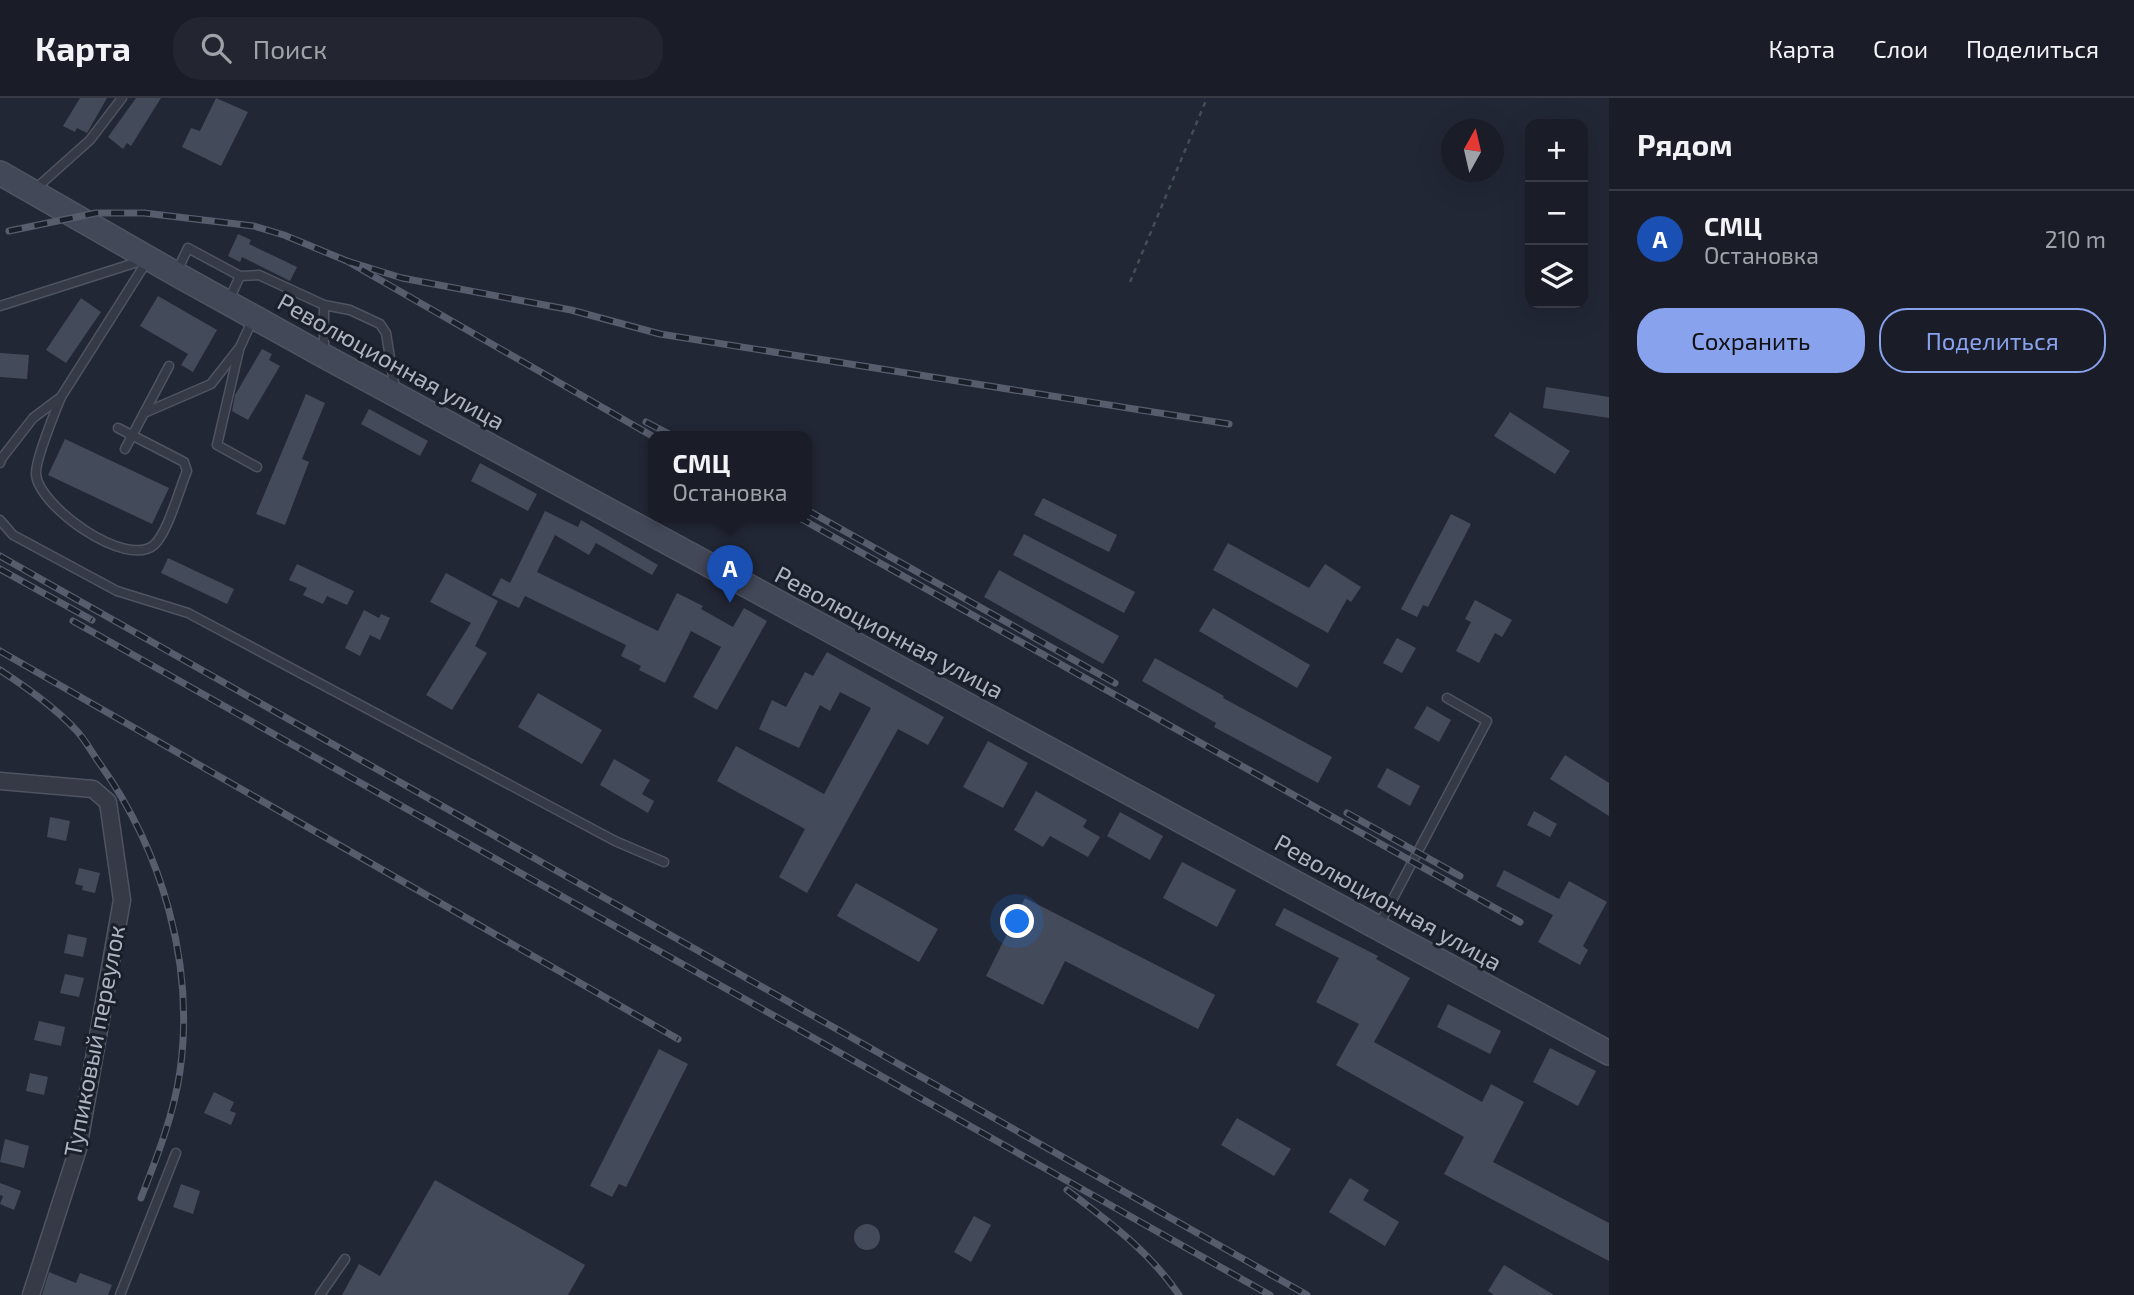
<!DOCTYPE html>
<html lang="ru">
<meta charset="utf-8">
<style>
:root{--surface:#1a1d28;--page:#232630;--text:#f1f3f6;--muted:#9fa2a8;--line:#383b45;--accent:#89a2ee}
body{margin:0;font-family:"Exo 2",sans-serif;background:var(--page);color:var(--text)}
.controls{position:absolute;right:21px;top:21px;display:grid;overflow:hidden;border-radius:14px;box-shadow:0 7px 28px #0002}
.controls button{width:63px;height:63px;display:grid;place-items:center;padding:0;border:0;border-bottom:2px solid var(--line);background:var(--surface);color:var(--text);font:35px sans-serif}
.compass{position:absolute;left:1441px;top:21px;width:63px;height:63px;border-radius:50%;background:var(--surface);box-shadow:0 7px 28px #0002;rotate:8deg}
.you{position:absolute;left:1018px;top:824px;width:24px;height:24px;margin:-18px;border:5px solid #fff;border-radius:50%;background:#1a73e8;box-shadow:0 0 0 10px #1a73e833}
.badge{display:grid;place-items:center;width:46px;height:46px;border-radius:50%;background:var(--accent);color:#fff;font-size:23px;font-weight:700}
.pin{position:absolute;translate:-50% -58px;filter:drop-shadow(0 2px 4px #0008)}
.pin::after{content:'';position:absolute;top:37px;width:24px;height:21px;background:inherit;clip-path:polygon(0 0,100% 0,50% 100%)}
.popup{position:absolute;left:648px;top:333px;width:164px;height:91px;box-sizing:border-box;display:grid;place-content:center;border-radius:14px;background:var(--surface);filter:drop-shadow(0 2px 5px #0005);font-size:23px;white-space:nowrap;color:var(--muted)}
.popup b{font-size:26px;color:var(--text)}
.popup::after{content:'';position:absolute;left:50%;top:100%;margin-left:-14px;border:14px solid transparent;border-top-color:var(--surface)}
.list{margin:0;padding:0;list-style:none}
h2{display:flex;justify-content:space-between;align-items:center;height:91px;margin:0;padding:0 28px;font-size:30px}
h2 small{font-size:23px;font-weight:400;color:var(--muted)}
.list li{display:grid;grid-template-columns:46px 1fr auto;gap:21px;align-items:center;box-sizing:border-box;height:98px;padding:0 28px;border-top:2px solid var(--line)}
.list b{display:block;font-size:26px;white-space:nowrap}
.list p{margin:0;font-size:23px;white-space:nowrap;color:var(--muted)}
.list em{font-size:23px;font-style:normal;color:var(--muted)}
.actions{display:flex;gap:14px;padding:21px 28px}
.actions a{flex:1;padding:16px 0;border:2px solid var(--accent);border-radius:28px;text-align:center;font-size:24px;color:var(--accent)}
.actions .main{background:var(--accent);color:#111}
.icon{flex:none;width:38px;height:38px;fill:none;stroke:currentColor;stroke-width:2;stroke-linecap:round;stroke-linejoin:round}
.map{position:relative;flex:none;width:1609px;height:1197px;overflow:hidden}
header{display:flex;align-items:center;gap:42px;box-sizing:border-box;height:98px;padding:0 35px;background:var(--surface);border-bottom:2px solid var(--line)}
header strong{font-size:33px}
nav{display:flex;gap:38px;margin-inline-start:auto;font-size:24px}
.search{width:490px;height:63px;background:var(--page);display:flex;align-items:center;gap:18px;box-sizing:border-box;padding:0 24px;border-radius:28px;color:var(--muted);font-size:26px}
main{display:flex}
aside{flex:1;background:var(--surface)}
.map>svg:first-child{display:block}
</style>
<header>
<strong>Карта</strong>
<div class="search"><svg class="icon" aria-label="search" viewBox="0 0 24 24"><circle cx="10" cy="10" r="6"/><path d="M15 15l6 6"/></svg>Поиск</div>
<nav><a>Карта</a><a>Слои</a><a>Поделиться</a></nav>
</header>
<main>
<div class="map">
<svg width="1609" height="1197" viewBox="0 0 1609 1197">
<rect width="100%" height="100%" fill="#222735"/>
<g fill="#434a5a">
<path d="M80,0H107L87,35L77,30L75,34L63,28Z"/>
<path d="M136,0H161L131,48L127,45L123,51L108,39Z"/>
<path d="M216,0L248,14L221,68L182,49L191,30L200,33Z"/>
<path d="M238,136L251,142L249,146L297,169L290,183L242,159L240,164L228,158Z"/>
<path d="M158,198L217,232L193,274L181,267L188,256L140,228Z"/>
<path d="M81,200L101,214L66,265L46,252Z"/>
<path d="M262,251L272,256L269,262L280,268L248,322L232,313L235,297Z"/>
<path d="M0,255L29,257L27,281L0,279Z"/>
<path d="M1546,289L1609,299V320L1543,310Z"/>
<path d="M306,296L325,305L302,361L309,364L285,427L256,416Z"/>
<path d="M369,311L428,343L420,358L361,326Z"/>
<path d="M1510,314L1570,353L1555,376L1494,338Z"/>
<path d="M65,341L169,390L152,426L48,377Z"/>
<path d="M480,365L537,396L528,413L471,383Z"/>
<path d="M1043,400L1117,437L1109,454L1034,417Z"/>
<path d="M545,413L578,429L581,422L658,467L652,477L596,445L589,457L555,437L537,474L658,533L677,495L703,508L701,511L733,529L744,510L767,523L717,612L693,599L721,549L691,533L665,585L639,572L641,568L621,558L626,547L525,498L519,510L492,497L501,480L510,485Z"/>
<path d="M1451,416L1471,426L1428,509L1423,507L1417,519L1401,511Z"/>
<path d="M1024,436L1135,494L1124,515L1013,457Z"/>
<path d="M1228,445L1309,490L1325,466L1361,489L1351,504L1347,501L1328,535L1213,472Z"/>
<path d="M168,460L234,491L227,506L161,475Z"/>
<path d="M297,466L354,493L347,507L327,498L323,506L303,497L307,490L289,482Z"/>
<path d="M999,472L1119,538L1103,566L984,499Z"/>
<path d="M446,475L498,503L475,548L487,555L452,612L426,597L471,525L430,504Z"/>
<path d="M1475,502L1512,522L1502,539L1495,535L1479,565L1456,553L1471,524L1465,521Z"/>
<path d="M1213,510L1310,567L1297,590L1199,533Z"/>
<path d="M364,512L379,520L381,516L390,520L380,542L370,537L360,558L345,550Z"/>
<path d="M1397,540L1416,550L1402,575L1383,565Z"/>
<path d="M827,554L944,619L928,647L898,631L807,795L779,779L805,731L717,683L736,648L824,696L871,610L840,594L830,613L820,607L799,650L759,631L772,602L786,609L805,574L813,578Z"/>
<path d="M1155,560L1224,598L1223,600L1332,659L1318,685L1214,629L1216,625L1142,583Z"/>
<path d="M538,595L602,632L582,666L518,629Z"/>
<path d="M1427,608L1451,622L1439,644L1414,630Z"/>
<path d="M988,643L1028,665L1003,710L963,689Z"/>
<path d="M1565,657L1609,685V718L1550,681Z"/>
<path d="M614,661L650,682L642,696L654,703L648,715L600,687Z"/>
<path d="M1387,670L1420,688L1410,708L1377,689Z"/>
<path d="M1036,693L1087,722L1083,729L1100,739L1088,759L1050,738L1043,749L1014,732Z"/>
<path d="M1534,713L1557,726L1550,739L1527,727Z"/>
<path d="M1120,714L1163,738L1150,762L1107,738Z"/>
<path d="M50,719L70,723L66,743L47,739Z"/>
<path d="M1182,764L1236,792L1217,829L1163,800Z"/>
<path d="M79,770L100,775L95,795L82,792L83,788L75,786Z"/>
<path d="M1504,772L1559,801L1569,783L1607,804L1583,848L1588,852L1580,867L1538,844L1553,817L1496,788Z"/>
<path d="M856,785L938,831L919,864L837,818Z"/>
<path d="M1025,800L1215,897L1198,931L1065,863L1043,907L986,878Z"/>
<path d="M1284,810L1378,858L1376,861L1410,880L1374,944L1482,1004L1491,986L1524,1004L1493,1064L1609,1125V1163L1444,1076L1464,1039L1336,967L1359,926L1316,904L1339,860L1275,827Z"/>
<path d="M68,836L87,840L83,859L64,855Z"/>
<path d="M65,876L84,880L79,899L60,895Z"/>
<path d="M1448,906L1501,933L1490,956L1437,929Z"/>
<path d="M39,923L65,929L61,948L34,942Z"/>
<path d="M1550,950L1596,973L1578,1008L1533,984Z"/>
<path d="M659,951L688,966L626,1089L619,1086L612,1099L590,1088Z"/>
<path d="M30,975L48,979L44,997L26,993Z"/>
<path d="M214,994L234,1004L230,1013L236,1015L231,1027L204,1015Z"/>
<path d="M1237,1020L1291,1051L1274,1078L1221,1047Z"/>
<path d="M5,1041L29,1048L24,1070L0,1064Z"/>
<path d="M1350,1080L1369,1092L1363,1102L1399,1124L1385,1148L1329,1114Z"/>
<path d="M435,1082L585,1167L568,1197H342L359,1166L380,1178Z"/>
<path d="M0,1085L21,1093L14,1112L0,1106L3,1098L0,1097Z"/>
<path d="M181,1086L200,1093L193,1116L173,1109Z"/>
<path d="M974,1118L991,1127L971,1164L954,1154Z"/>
<circle cx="867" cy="1139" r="13"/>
<path d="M1504,1167L1554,1197H1494L1488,1193Z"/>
<path d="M49,1174L76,1185L80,1175L112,1187L108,1197H42Z"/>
</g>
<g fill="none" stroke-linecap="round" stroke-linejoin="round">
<defs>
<g id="lane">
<path d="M34,92L90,42L122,0"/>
<path d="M176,175L188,150L240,178L259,177L324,207L350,212L380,226L386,235L395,291"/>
<path d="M228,204L240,178"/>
<path d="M324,207V253"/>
<path d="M0,208L144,162"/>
<path d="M239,252L217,347L257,369"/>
<path d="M61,299C55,314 35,362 36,376C38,408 126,471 154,447C168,434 179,392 187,373L184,364L118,330"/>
<path d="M144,315L211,286L240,249L253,221"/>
<path d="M125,351L169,268"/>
<path d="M0,365L2,360L33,320L61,299L147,163"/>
<path d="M0,422L13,437L117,493L188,515L615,743L664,764"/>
<path d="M1379,827L1487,623L1447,600"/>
<path d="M120,1197L176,1055"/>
<path d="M320,1197L345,1161"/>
</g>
<path id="street" d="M0,683L93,691L108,704L122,802L78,1051L31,1197"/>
<path id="secondary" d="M0,75L176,176L324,258L1609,955"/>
</defs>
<use href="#lane" stroke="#4f5461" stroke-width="11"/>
<use href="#street" stroke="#4f5461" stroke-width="19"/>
<use href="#secondary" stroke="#4f5461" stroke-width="26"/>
<path stroke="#414f54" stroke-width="2.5" stroke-dasharray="5 5" stroke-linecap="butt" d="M1130,184L1207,0"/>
<use href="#lane" stroke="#353a46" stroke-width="8"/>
<use href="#street" stroke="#353a46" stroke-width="16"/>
<use href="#secondary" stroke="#434859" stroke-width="23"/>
<defs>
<g id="rail">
<path d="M9,133L96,115H144L254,128L284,137L347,163L654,339"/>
<path d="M347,163L402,180L571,212L660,236L1229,326"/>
<path d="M646,324L675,339"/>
<path d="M807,412L1115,585"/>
<path d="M798,419L1520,824"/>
<path d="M0,458L1307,1197"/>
<path d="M0,471L92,522"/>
<path d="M73,523L1270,1197"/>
<path d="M0,553L678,941"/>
<path d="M0,572C26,589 54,609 75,631C85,641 92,655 100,666C162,753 195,866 180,973C174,1016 157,1059 141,1100"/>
<path d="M1347,715L1460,778"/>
<path d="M1067,1092C1108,1123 1150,1154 1179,1197"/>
</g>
</defs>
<use href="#rail" stroke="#575d6d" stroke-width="7"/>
<use href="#rail" stroke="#1a1f2a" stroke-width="4.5" stroke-dasharray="13" stroke-linecap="butt"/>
</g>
<g text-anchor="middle" stroke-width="6" stroke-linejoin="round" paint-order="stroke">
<g font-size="24" fill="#afb4c3" stroke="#1a1f2a">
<text transform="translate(391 264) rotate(29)" y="8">Революционная улица</text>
<text transform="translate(889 535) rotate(28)" y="8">Революционная улица</text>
<text transform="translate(1388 805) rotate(29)" y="8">Революционная улица</text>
<text transform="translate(95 943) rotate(-79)" y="8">Тупиковый переулок</text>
</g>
</g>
</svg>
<div class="controls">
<button>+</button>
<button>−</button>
<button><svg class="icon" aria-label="layers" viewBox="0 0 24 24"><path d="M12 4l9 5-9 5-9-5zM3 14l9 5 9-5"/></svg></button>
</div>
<svg class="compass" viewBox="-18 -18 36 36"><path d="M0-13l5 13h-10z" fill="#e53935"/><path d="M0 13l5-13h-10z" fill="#9fa2a8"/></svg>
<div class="you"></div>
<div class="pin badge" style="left:730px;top:505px;background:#1a4fb4">A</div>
<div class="popup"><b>СМЦ</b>Остановка</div>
</div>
<aside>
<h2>Рядом<small></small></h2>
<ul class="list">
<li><span class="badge" style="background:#1a4fb4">A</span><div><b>СМЦ</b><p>Остановка</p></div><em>210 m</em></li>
</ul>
<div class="actions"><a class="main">Сохранить</a><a>Поделиться</a></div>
</aside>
</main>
